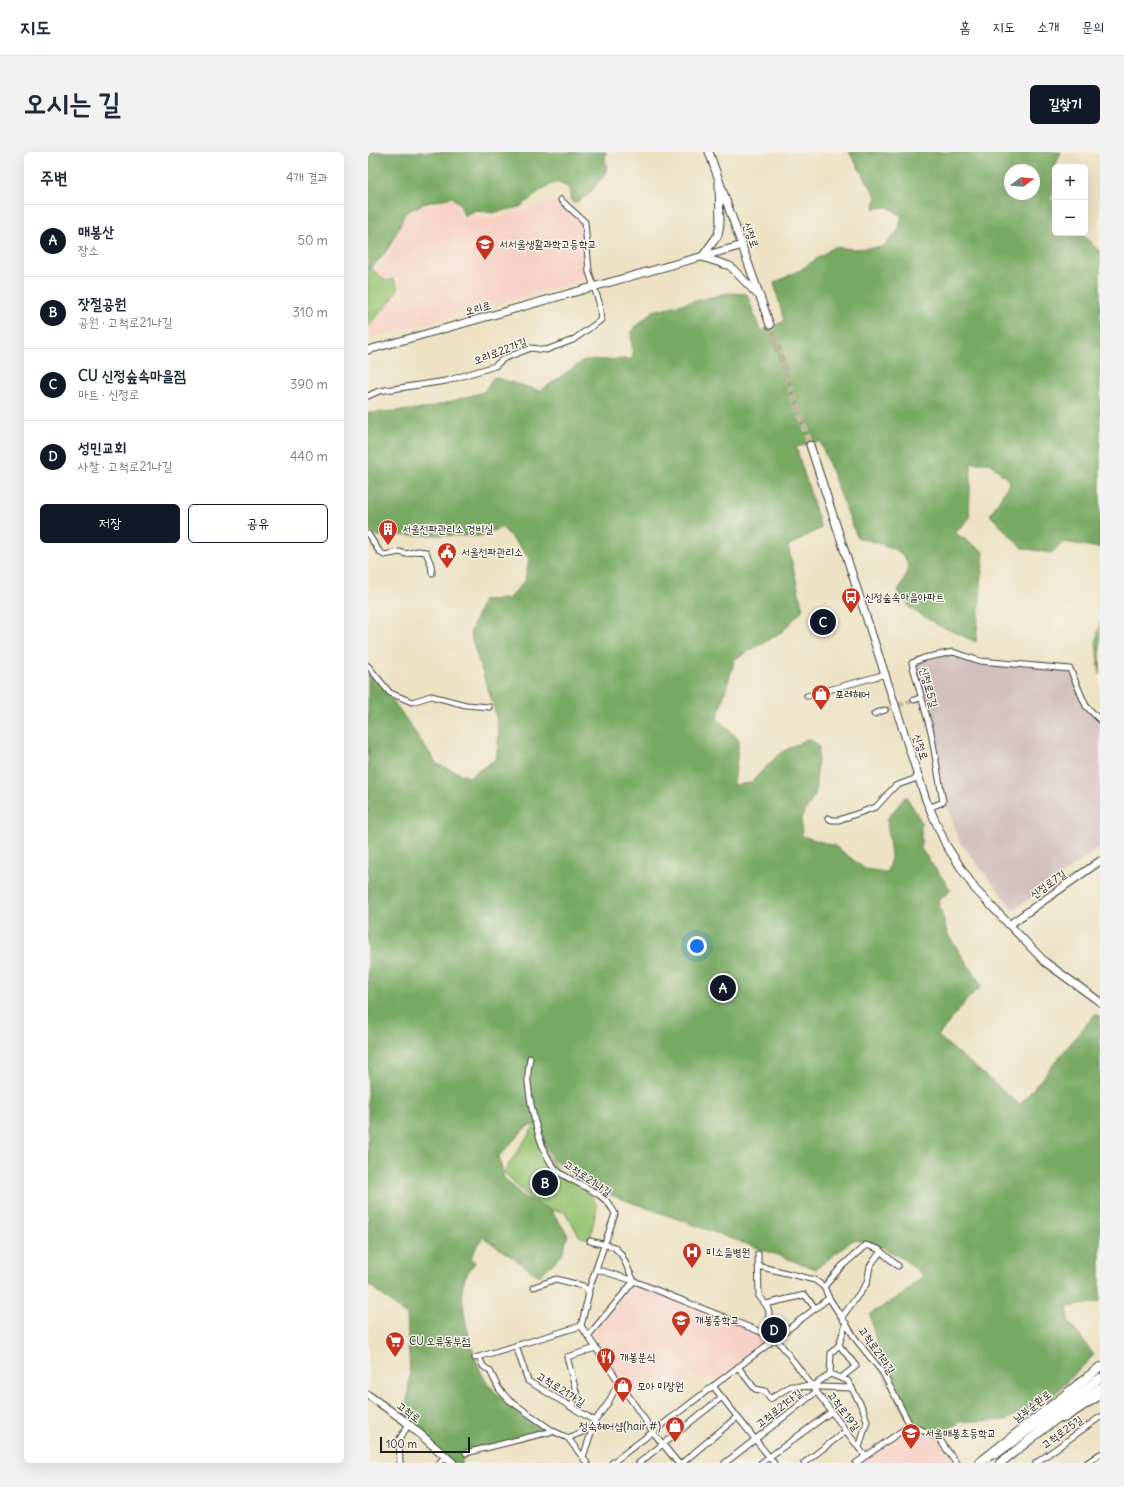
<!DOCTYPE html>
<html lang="ko">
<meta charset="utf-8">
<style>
:root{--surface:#fff;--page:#f2f2f3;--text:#1f2937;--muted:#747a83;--line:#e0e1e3;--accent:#111827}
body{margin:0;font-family:Delius,"Poor Story",sans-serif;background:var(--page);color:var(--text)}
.controls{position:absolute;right:12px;top:12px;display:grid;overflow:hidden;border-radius:6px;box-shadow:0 4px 16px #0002}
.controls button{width:36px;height:36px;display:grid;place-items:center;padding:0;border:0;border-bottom:1px solid var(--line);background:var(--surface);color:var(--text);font:20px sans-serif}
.compass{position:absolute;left:636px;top:12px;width:36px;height:36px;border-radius:50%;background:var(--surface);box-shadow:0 4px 16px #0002;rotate:74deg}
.scale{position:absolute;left:12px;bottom:10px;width:90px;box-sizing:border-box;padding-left:4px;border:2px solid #1c1c1c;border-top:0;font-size:11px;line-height:14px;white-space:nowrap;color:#1c1c1c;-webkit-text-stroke:3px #f7f3e8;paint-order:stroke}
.you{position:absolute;left:329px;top:794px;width:14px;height:14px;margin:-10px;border:3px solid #fff;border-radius:50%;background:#1a73e8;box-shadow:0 0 0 6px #1a73e833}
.badge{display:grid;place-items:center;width:26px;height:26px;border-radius:50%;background:var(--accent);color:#fff;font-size:13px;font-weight:700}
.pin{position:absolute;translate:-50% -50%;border:2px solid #fff;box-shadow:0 1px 4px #0006}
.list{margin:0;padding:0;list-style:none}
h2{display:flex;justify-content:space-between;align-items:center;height:52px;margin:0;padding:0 16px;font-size:17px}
h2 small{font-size:13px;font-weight:400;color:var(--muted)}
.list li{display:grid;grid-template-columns:26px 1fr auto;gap:12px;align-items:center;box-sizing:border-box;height:72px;padding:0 16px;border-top:1px solid var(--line)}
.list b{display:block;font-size:15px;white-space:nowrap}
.list p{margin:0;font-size:13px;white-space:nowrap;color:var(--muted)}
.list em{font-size:13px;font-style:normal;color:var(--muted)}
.actions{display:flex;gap:8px;padding:12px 16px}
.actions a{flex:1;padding:9px 0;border:1px solid var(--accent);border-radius:6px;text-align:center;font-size:14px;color:var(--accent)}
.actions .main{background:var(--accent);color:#fff}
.map{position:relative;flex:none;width:732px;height:1311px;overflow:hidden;border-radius:6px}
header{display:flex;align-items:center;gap:24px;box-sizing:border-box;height:56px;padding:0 20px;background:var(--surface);border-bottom:1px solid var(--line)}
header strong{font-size:19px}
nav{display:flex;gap:22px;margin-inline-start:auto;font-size:14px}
.intro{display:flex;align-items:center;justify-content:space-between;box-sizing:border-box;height:96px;padding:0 24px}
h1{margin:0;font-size:28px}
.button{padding:10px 18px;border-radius:6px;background:var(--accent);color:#fff;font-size:14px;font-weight:700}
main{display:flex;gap:24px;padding:0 24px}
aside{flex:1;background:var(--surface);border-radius:6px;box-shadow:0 4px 16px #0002}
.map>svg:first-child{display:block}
</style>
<header>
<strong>지도</strong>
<nav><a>홈</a><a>지도</a><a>소개</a><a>문의</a></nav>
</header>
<div class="intro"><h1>오시는 길</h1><a class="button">길찾기</a></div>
<main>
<aside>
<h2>주변<small>4개 결과</small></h2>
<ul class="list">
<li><span class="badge">A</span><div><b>매봉산</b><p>장소</p></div><em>50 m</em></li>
<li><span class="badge">B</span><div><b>잣절공원</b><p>공원 · 고척로21나길</p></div><em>310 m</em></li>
<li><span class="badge">C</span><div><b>CU 신정숲속마을점</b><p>마트 · 신정로</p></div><em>390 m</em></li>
<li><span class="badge">D</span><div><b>성민교회</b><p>사찰 · 고척로21나길</p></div><em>440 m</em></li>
</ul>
<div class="actions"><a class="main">저장</a><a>공유</a></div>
</aside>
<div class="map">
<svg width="732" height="1311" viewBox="0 0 732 1311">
<rect width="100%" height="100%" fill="#f7f3e8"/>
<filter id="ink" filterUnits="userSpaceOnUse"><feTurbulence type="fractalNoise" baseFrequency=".025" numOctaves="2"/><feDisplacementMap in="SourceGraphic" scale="8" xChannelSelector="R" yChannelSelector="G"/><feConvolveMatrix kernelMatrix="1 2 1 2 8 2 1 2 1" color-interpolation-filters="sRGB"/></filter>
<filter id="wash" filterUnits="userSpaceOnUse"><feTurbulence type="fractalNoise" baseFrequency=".012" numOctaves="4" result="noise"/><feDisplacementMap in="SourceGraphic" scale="16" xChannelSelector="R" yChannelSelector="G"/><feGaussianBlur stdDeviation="0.9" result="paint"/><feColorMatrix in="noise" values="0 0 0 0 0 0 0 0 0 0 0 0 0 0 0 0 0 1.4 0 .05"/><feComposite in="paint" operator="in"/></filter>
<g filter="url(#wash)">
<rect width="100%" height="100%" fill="#ede2c4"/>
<g fill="#f7d1c6">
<path d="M80,47L88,49L93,67L113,64L121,67L193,48L217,70L223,126L0,187V177L9,164L28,147L34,139L28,125L18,128L7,119L21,100L34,70L40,60Z"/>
<path d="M266,1129L408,1186L352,1229L317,1223L315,1240H258L220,1184Z"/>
<path d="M542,1273L570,1285L588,1311H488Z"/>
</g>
<path fill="#d2bfbf" d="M585,500L612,509L702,517L718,554L732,568V695L646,758L591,689L573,633L563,580L544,511Z"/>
<g fill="#96c371" stroke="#597046">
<path d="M3,116L18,129L26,127L30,136C24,152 10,161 0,175V118Z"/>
<path d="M168,971L179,1002L196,1027L219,1035L229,1054L222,1087L212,1085L197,1060L170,1056L136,1020Z"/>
</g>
<g fill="#78a963" stroke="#4a6240" fill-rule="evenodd">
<path d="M2,0H238L237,6L239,19L222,41L206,52L202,47V37L190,29L173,38L152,55L124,61L108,58L96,64L92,52L84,45L55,52L37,61C28,82 20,104 0,117V1Z"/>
<path d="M481,0H693L685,20L687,38L682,46L687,52V81H713L732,100V396L696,390L683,401L654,396L622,363L642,330L622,311H603L601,367L587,381L616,400L608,490L570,473L543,457L530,439C533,433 538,425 539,419C545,395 504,391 489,385L452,289L428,295L453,376L420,394L435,457L415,479L367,507L349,566L371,588L366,633L382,631L412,601L441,586L451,595L447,643L433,666L434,684L467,694L497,717L519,720L523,706L519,667L538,644L553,669V697L583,738L570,749L580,783L614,834L601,845L570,884L652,953L727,862L732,865V1150L699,1155L701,1170L726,1203L682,1247L637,1268L592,1270L570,1285L542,1273L515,1221L502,1162L534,1143L555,1124C536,1105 512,1090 485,1088L448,1117L254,1047L224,1036L185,1008L168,972L158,975L131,1004L136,1026L157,1046L183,1058L200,1083L194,1103L171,1124L115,1085L103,1105L107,1111C100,1119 95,1127 94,1138C94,1161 106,1215 120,1232C136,1252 164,1266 185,1279L98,1301L93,1311H85L37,1269L42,1222L39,1163L0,1132V521L26,550L69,612L101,625L128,607L131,582L126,555L102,482L115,448L140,447L157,429L161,406L134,375L112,384L68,383L9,384L0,378V261L56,257L116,240L126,225L172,239L217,208L265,207L263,179L285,159L360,141L379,142L392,179L403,176L428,257L404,175L416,169L406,131L434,117L466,95L485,97L515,95L530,79L534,64L520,55L506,56L508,44ZM642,18H666V42H642Z"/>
<path d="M732,470V523L728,489Z"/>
</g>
</g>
<g filter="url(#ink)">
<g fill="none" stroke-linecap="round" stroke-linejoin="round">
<path stroke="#c3baa2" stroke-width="5" stroke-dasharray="5 2.5" stroke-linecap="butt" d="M517,558L546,548"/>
<path stroke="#c3baa2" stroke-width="7" stroke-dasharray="7 3.5" stroke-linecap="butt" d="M402,173L442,293"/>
<defs>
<g id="minor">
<path d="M0,244L11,239L78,229L127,214L135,207L163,196L178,198L205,188L233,168L231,150L221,120L217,70L193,48"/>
<path d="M0,382L11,399L16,403L32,400L38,402L50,399L58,400L63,413L64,421"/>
<path d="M0,514L22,541L44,550L63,544L98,553L121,555"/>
<path d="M439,544L518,522"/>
<path d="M546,548L552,546"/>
<path d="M506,562L517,558"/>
<path d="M561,656L575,650L563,580L544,511L556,506L585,500L612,509L702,517L718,554L732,568"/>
<path d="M460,666L464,668H471L508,655L527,634L552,625"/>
<path d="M162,906C161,914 159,923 160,930C162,953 173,1008 192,1021C210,1033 238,1040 247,1062L220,1140"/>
<path d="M222,1089L246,1095L253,1102L266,1129"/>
<path d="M390,1102L391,1144C405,1160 402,1162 396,1182"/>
<path d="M390,1114L447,1128L456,1135"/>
<path d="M530,1114L510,1097L498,1093L473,1115L456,1135L461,1146L489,1189L515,1221L542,1273L570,1285L588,1311"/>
<path d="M228,1117L266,1129"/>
<path d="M166,1135L188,1127L215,1134L221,1141L213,1174L285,1280L310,1311"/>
<path d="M398,1152L437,1143L447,1156"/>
<path d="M474,1165L499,1131L502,1114L513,1099"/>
<path d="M478,1171L471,1193L463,1201L462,1222L480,1229L495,1257L499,1269L491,1296"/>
<path d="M220,1184L266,1129L408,1186L497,1304"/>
<path d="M471,1193L488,1214L473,1226"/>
<path d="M148,1194L160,1229L227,1269"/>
<path d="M111,1205L115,1214L122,1219L131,1237L141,1248L185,1279L200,1286L219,1311"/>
<path d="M107,1206L213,1174"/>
<path d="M370,1215L387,1237L397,1239L402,1247L423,1234L484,1236"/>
<path d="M345,1234L406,1311"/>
<path d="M444,1235L462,1222"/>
<path d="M203,1255L209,1243L199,1205L228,1196"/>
<path d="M200,1286L226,1275"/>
<path d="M98,1301L185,1279"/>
<path d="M215,1305L227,1269L240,1251L251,1230"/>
<path d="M32,1311L31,1288L41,1272"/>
<path d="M71,1311L78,1304"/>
<path d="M244,1311L461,1146"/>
<path d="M271,1311L354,1245"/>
<path d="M314,1311L369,1265"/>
<path d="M357,1311L448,1240"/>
<path d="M393,1311L463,1260"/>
<path d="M436,1311L478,1279"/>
<path d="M488,1311L542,1273"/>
<path d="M668,1311L732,1265"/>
<path d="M719,1311L732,1302"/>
</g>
<path id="tertiary" d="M641,773L732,709"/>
<g id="secondary">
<path d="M341,0L402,173"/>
<path d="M351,31L352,71L350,83L334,105L362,114L389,142"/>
<path d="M0,198L375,93"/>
<path d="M442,293L558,648L578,693L607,737L677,810L732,850"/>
<path d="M0,1243L37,1269L85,1311"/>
</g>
<g id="primary">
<path d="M696,1266L732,1243"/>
<path d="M628,1302L732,1226"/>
<path d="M611,1311L732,1215"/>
<path d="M632,1311L696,1261L732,1236"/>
</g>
</defs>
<use href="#minor" stroke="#3b3a35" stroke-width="7"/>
<use href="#tertiary" stroke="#3b3a35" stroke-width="9"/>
<use href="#secondary" stroke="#3b3a35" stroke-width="9"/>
<use href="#primary" stroke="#3b3a35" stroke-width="10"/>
<use href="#minor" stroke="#fff" stroke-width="5"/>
<use href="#tertiary" stroke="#fff" stroke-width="7"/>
<use href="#secondary" stroke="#fff" stroke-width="7"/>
<use href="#primary" stroke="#fff" stroke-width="8"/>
</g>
</g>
<defs>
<symbol id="school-pin" viewBox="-11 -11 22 30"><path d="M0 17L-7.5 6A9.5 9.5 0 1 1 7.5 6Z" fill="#c8321e" stroke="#f7f3e8"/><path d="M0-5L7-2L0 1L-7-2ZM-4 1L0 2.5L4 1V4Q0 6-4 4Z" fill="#fff"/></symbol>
<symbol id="building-pin" viewBox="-11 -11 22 30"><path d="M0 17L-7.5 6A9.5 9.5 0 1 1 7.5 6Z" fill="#c8321e" stroke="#f7f3e8"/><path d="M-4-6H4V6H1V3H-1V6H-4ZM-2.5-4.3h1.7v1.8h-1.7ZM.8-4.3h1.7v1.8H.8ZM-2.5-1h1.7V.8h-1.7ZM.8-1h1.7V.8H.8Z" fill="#fff"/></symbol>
<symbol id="civic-pin" viewBox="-11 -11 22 30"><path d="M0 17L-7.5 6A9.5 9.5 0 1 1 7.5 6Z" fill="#c8321e" stroke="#f7f3e8"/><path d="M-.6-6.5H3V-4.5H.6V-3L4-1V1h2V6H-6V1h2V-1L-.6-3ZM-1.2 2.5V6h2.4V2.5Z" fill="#fff"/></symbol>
<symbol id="bus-pin" viewBox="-11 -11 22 30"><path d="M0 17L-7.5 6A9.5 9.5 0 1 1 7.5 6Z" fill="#c8321e" stroke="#f7f3e8"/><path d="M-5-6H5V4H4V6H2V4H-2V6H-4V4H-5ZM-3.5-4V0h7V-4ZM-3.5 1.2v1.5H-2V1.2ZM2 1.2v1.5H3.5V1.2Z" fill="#fff"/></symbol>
<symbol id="shop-pin" viewBox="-11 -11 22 30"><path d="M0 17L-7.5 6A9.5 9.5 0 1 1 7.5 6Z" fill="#c8321e" stroke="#f7f3e8"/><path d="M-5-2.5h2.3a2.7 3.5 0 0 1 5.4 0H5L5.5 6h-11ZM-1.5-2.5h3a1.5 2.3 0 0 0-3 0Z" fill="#fff"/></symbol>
<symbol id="hospital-pin" viewBox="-11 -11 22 30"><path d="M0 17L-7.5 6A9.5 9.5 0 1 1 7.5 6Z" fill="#c8321e" stroke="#f7f3e8"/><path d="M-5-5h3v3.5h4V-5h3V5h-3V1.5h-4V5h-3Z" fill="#fff"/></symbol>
<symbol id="supermarket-pin" viewBox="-11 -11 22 30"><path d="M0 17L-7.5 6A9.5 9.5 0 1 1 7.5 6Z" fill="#c8321e" stroke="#f7f3e8"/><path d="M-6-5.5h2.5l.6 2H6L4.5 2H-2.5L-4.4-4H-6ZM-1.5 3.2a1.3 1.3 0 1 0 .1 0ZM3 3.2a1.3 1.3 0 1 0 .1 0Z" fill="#fff"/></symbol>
<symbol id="restaurant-pin" viewBox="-11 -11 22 30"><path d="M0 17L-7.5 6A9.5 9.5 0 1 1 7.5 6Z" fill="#c8321e" stroke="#f7f3e8"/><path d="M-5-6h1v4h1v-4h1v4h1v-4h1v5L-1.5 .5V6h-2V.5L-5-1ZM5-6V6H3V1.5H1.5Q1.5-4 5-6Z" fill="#fff"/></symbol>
</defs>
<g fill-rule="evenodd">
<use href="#school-pin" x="106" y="81" width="22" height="30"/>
<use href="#building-pin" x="9" y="366" width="22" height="30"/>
<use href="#civic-pin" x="68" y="389" width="22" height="30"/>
<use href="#bus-pin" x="472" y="434" width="22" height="30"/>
<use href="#shop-pin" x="442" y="531" width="22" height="30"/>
<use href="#hospital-pin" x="313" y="1089" width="22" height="30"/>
<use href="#school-pin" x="302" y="1157" width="22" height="30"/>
<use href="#supermarket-pin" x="16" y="1178" width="22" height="30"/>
<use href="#restaurant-pin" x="227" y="1194" width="22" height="30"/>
<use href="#shop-pin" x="244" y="1223" width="22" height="30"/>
<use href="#shop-pin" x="296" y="1263" width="22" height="30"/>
<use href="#school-pin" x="532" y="1270" width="22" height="30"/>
</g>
<g text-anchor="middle" stroke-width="3" stroke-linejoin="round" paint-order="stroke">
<g font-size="11" fill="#1c1c1c" stroke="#f7f3e8">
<text transform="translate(383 83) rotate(71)" y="4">신정로</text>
<text transform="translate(110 156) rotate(-15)" y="4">오리로</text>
<text transform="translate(132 199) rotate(-21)" y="4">오리로22가길</text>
<text transform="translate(561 535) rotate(75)" y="4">신정로5길</text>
<text transform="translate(553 595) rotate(72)" y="4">신정로</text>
<text transform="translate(680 732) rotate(-35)" y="4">신정로7길</text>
<text transform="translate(220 1026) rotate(34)" y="4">고척로21나길</text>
<text transform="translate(509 1198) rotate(55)" y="4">고척로21라길</text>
<text transform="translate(193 1237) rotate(32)" y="4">고척로21가길</text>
<text transform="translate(664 1254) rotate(-38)" y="4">남부순환로</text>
<text transform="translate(411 1256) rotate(-38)" y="4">고척로21다길</text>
<text transform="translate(476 1259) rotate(53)" y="4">고척로19길</text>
<text transform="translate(41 1260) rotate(37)" y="4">고척로</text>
<text transform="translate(694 1280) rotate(-36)" y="4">고척로25길</text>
</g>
<g font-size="11" fill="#1c1c1c" stroke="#f7f3e8" text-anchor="start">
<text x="131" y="96">서서울생활과학고등학교</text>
<text x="34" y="381">서울전파관리소 경비실</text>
<text x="93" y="404">서울전파관리소</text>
<text x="497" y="449">신정숲속마을아파트</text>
<text x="467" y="546">포레헤어</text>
<text x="338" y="1104">미소들병원</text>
<text x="327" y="1172">개봉중학교</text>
<text x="41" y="1193">CU 오류동부점</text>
<text x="252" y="1209">개봉분식</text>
<text x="269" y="1238">모아 미장원</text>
<text x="293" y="1278" text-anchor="end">정숙헤어샵(hair #)</text>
<text x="557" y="1285">서울매봉초등학교</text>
</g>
</g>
</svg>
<div class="controls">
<button>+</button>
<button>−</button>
</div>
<svg class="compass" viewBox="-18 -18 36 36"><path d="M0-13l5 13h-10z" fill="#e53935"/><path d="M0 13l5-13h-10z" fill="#747a83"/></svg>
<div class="scale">100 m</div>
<div class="you"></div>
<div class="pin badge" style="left:355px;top:836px">A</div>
<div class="pin badge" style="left:177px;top:1031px">B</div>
<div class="pin badge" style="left:455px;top:470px">C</div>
<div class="pin badge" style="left:406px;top:1178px">D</div>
</div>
</main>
